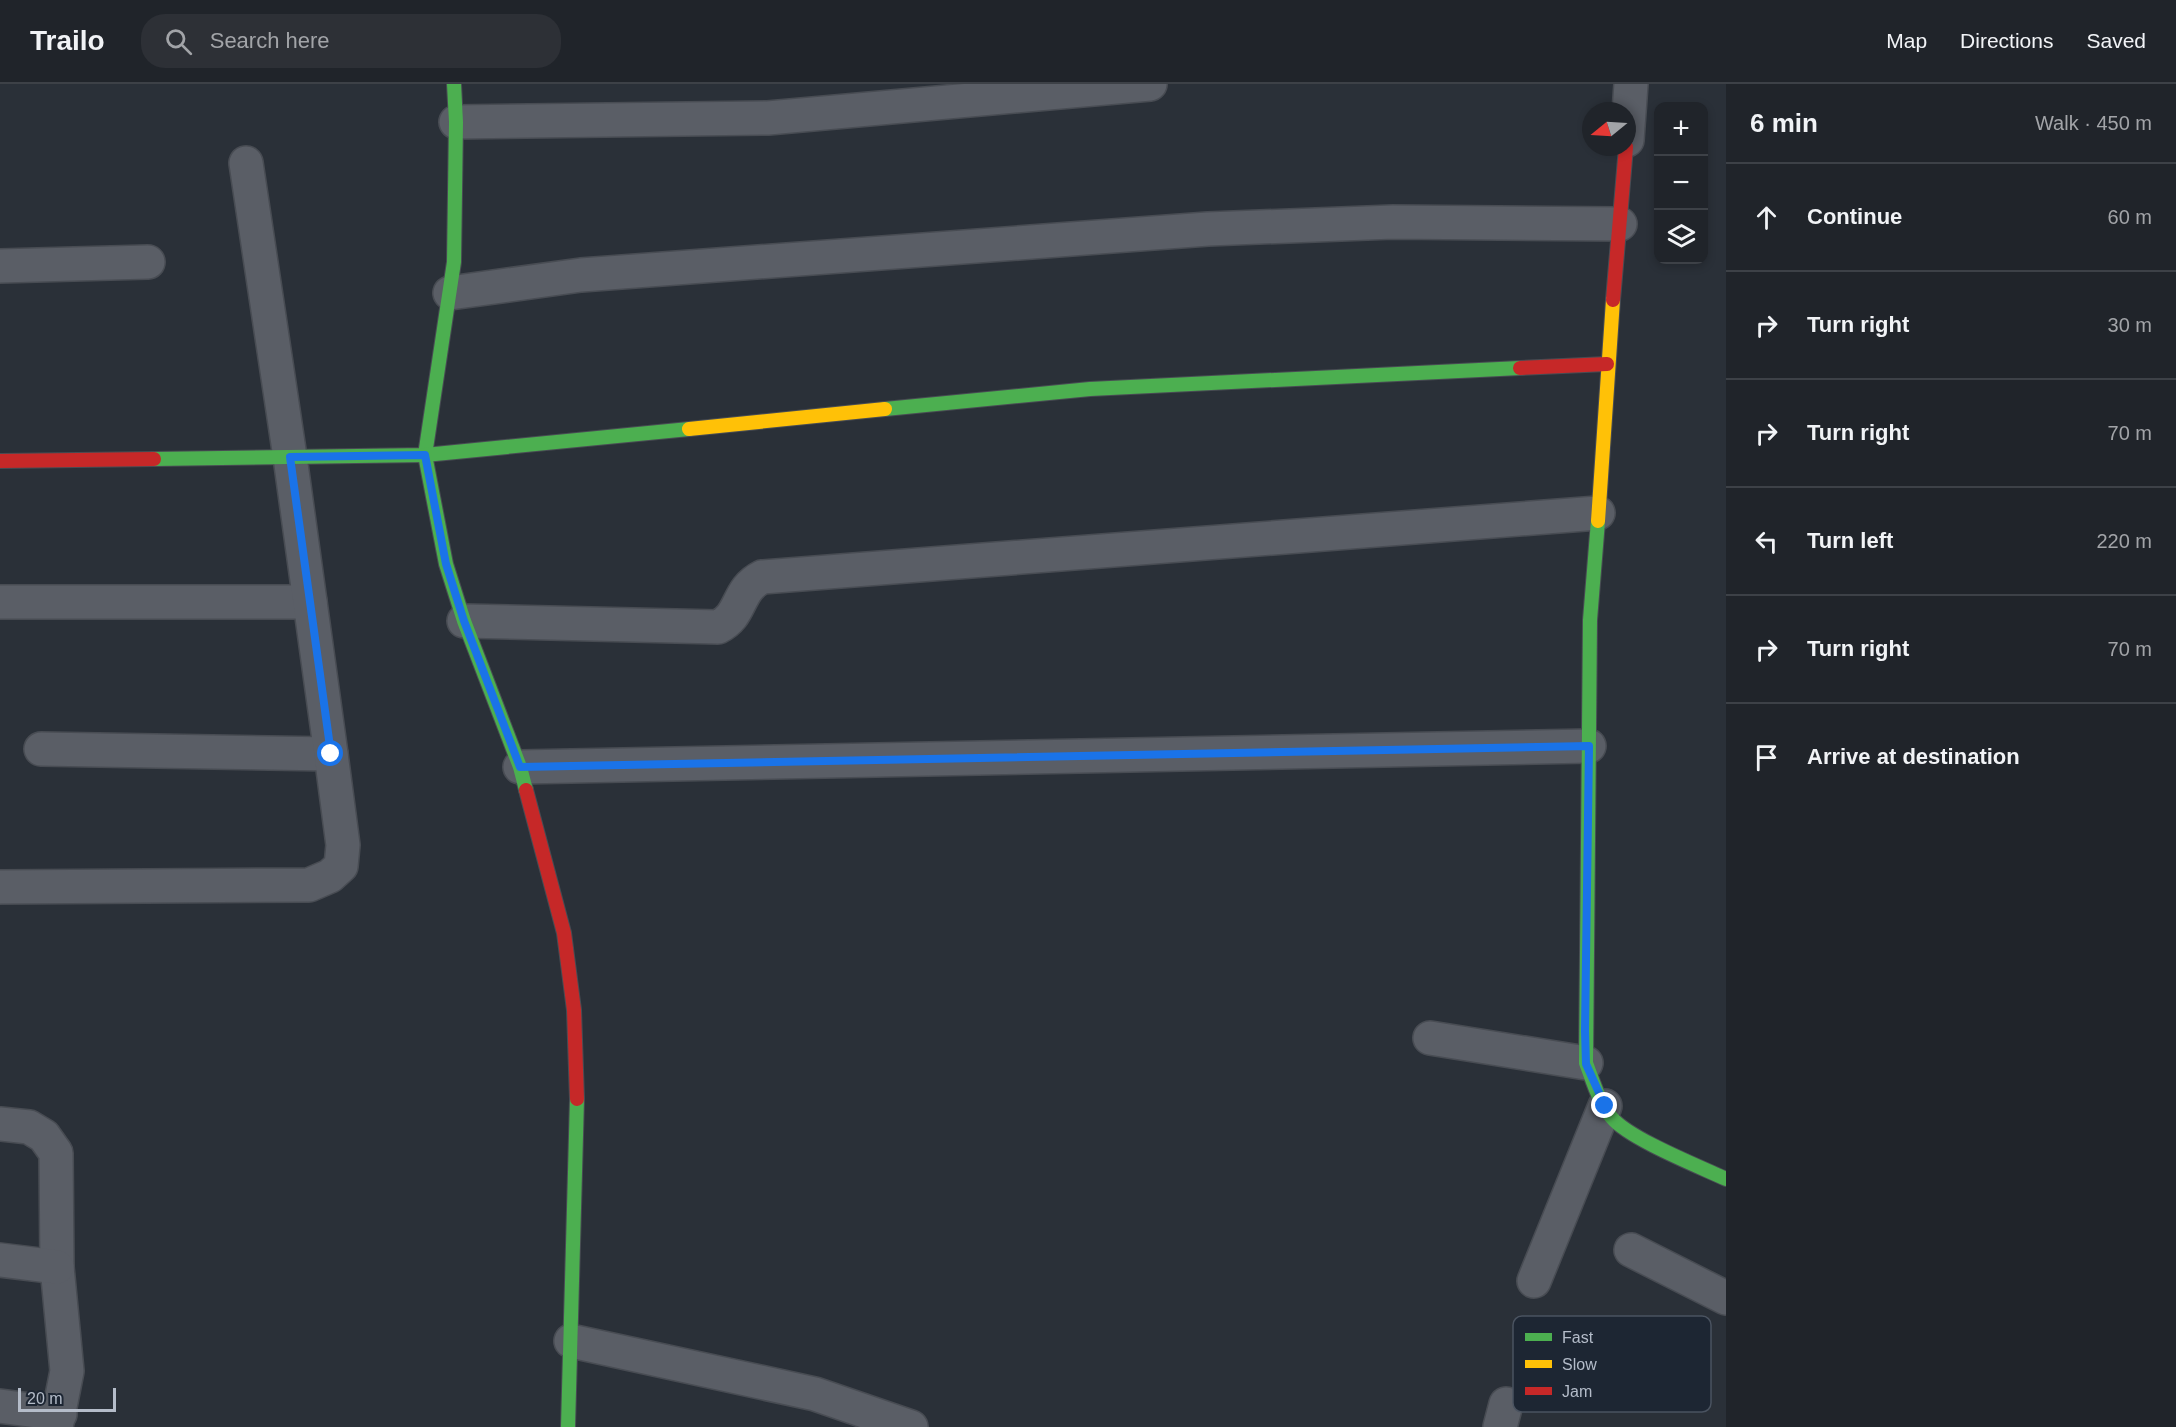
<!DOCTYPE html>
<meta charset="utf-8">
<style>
:root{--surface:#20242a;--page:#2d3036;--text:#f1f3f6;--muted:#a2a4a8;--line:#3d4147}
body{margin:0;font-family:Helvetica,sans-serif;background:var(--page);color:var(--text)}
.controls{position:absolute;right:18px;top:18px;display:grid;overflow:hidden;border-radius:12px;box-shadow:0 3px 9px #0003}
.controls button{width:54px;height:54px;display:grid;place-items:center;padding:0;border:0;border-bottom:2px solid var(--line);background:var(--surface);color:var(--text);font:30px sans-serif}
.compass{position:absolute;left:1582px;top:18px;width:54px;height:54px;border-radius:50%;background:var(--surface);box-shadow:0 3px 9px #0003;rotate:252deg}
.scale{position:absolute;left:18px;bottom:15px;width:98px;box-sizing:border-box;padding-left:6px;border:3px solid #b4bcc9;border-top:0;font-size:16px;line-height:21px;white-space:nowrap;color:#b4bcc9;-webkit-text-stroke:4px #1d2633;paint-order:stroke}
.stop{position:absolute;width:18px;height:18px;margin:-14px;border:4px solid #1a73e8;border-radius:50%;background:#fff}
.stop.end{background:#1a73e8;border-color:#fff;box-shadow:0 2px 6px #0008}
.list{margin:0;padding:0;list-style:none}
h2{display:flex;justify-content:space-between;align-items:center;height:78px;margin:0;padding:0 24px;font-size:26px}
h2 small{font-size:20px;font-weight:400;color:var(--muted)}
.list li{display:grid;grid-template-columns:39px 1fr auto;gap:18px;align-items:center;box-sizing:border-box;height:108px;padding:0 24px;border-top:2px solid var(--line)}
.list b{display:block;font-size:22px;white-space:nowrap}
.list em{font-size:20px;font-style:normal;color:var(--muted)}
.icon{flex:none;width:33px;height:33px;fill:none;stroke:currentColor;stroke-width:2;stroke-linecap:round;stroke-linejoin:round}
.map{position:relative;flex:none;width:1726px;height:1343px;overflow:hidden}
header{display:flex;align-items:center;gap:36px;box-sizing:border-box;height:84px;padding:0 30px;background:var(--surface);border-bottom:2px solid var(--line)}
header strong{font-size:28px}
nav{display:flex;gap:33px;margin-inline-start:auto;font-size:21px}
.search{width:420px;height:54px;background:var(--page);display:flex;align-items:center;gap:15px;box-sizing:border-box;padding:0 21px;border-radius:24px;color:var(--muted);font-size:22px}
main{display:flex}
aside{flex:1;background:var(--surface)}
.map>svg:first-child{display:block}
</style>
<header>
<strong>Trailo</strong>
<div class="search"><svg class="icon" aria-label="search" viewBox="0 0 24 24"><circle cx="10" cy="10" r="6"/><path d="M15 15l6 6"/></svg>Search here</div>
<nav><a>Map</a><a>Directions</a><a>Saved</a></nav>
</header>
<main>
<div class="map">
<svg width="1726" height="1343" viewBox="0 0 1726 1343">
<rect width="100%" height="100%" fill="#2a3038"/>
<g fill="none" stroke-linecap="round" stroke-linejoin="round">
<defs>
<g id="street">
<path d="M456,38L768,34L1150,0"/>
<path d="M1627,56L1631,0"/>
<path d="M0,182L148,178"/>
<path d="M450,209L581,191L1208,145L1393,138L1620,140"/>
<path d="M0,518H310"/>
<path d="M464,537L718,543C743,531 736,506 762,493L1598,429"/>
<path d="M41,665L331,670"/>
<path d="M520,683L1589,662"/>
<path d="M0,803L309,801L330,792L341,782L343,761L331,670L290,373L246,79"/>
<path d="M1430,954L1586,979"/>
<path d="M0,1040L29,1043L44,1052L56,1069L57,1183L67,1287L56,1343"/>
<path d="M1631,1166L1726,1214"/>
<path d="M0,1176L57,1183"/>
<path d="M1534,1197L1605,1022"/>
<path d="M571,1257L815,1310L911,1343"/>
<path d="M0,1322L60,1330"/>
<path d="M1500,1343L1506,1320"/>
</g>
<g id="fast">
<path d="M454,0L456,38L454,178L425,371L446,480L464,537L520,683L526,706"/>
<path d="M885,325L1090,305L1520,284"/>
<path d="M154,375L425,371L689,345"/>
<path d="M1598,437L1590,536L1586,979C1593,997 1599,1019 1612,1034C1630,1055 1698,1082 1726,1095"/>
<path d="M568,1343L577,1015"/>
</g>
<g id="slow">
<path d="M689,345L885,325"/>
<path d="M1598,437L1613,216"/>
</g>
<g id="jam">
<path d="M1613,216L1626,63"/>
<path d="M1520,284L1607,280"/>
<path d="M0,377L154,375"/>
<path d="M526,706L564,849L574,926L577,1015"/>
</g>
</defs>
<use href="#street" stroke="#484c53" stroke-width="36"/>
<use href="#fast" stroke="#484c53" stroke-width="16"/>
<use href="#slow" stroke="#484c53" stroke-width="16"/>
<use href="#jam" stroke="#484c53" stroke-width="16"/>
<use href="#street" stroke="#5a5e66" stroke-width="33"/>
<use href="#fast" stroke="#4caf50" stroke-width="14"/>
<use href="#slow" stroke="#ffc107" stroke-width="14"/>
<use href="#jam" stroke="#c62828" stroke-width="14"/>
</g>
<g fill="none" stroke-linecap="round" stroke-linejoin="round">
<path stroke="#1a73e8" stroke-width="8" d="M331,670L290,373L425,371L446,480L464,537L520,683L1589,662L1585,947L1586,980L1605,1022"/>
</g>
<rect x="1513" y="1232" width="198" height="96" rx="9" fill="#1d2633" stroke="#4a5360" stroke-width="1.5"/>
<rect x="1525" y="1249" width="27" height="8" fill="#4caf50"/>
<rect x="1525" y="1276" width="27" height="8" fill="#ffc107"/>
<rect x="1525" y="1303" width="27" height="8" fill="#c62828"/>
<g font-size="16" fill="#b4bcc9">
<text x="1562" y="1259">Fast</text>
<text x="1562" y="1286">Slow</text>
<text x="1562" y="1313">Jam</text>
</g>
</svg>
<div class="controls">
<button>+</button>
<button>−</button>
<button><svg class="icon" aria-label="layers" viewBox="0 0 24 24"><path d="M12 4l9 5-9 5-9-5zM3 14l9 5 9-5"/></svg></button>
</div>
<svg class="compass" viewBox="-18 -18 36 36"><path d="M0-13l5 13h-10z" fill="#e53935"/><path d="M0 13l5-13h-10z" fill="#a2a4a8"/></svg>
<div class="scale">20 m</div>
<div class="stop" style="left:331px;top:670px"></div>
<div class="stop end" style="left:1605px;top:1022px"></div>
</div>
<aside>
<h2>6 min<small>Walk · 450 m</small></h2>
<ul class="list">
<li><svg class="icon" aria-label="ahead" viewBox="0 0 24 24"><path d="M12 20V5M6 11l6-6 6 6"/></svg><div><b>Continue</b></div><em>60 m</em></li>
<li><svg class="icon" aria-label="right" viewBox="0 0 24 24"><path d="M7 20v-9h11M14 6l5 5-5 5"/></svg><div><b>Turn right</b></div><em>30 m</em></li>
<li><svg class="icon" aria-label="right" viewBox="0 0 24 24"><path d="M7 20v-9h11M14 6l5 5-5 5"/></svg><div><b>Turn right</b></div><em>70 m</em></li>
<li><svg class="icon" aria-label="left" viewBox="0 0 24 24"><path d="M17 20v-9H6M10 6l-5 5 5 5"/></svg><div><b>Turn left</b></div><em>220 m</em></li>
<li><svg class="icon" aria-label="right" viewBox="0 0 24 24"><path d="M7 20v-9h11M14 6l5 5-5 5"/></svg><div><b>Turn right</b></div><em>70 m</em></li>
<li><svg class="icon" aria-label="arrive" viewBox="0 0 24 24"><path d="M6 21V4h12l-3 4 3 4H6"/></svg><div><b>Arrive at destination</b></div></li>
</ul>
</aside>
</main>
